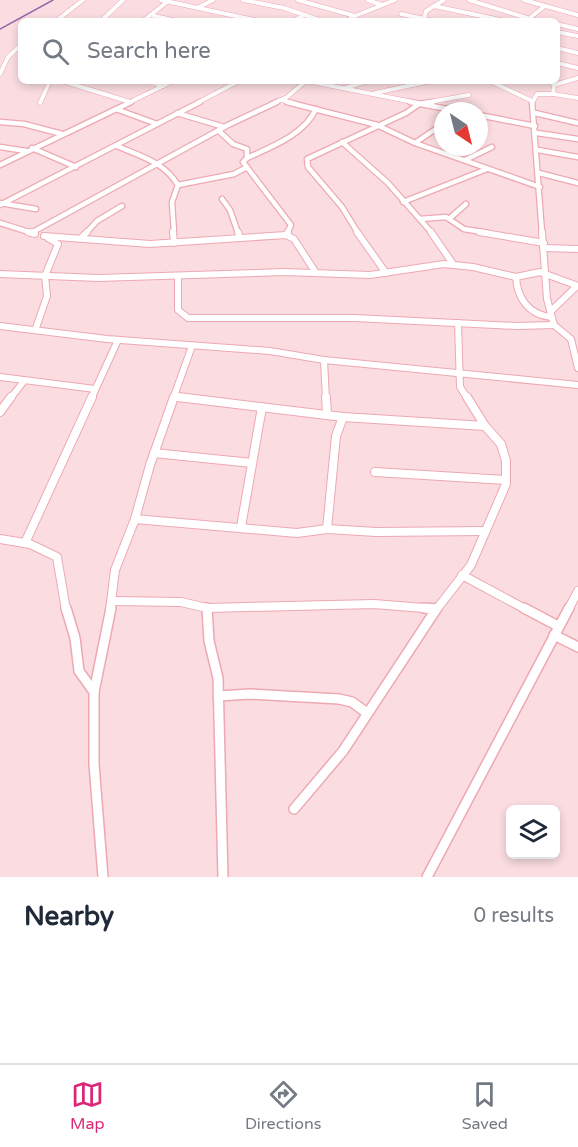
<!DOCTYPE html>
<style>
:root{--surface:#fff;--page:#f2f2f3;--text:#1f2937;--muted:#747a83;--line:#e0e1e3;--accent:#db2777}
body{margin:0;font-family:"Varela Round",sans-serif;background:var(--page);color:var(--text)}
.controls{position:absolute;right:18px;bottom:18px;display:grid;overflow:hidden;border-radius:9px;box-shadow:0 3px 9px #0003}
.controls button{width:54px;height:54px;display:grid;place-items:center;padding:0;border:0;border-bottom:2px solid var(--line);background:var(--surface);color:var(--text);font:30px sans-serif}
.compass{position:absolute;left:434px;top:102px;width:54px;height:54px;border-radius:50%;background:var(--surface);box-shadow:0 3px 9px #0003;rotate:145deg}
.list{margin:0;padding:0;list-style:none}
h2{display:flex;justify-content:space-between;align-items:center;height:78px;margin:0;padding:0 24px;font-size:26px}
h2 small{font-size:20px;font-weight:400;color:var(--muted)}
.icon{flex:none;width:33px;height:33px;fill:none;stroke:currentColor;stroke-width:2;stroke-linecap:round;stroke-linejoin:round}
.map{position:relative;flex:none;width:578px;height:877px;overflow:hidden}
.search{position:absolute;background:var(--surface);box-shadow:0 3px 9px #0003;left:18px;right:18px;top:18px;height:66px;display:flex;align-items:center;gap:15px;box-sizing:border-box;padding:0 21px;border-radius:9px;color:var(--muted);font-size:22px}
.sheet{height:186px;background:var(--surface)}
nav{display:flex;justify-content:space-around;align-items:center;box-sizing:border-box;height:84px;border-top:2px solid var(--line);background:var(--surface);font-size:16px;color:var(--muted)}
nav a{display:grid;justify-items:center;gap:3px}
nav .on{color:var(--accent)}
.map>svg:first-child{display:block}
</style>
<div class="map">
<svg width="578" height="877" viewBox="0 0 578 877">
<rect width="100%" height="100%" fill="#fbdde1"/>
<g fill="none" stroke-linecap="round" stroke-linejoin="round">
<path stroke="#9467a9" stroke-width="1.5" d="M0,29L53,0"/>
<defs>
<g id="street-far4">
<path d="M161,0L259,21"/>
<path d="M243,0L284,8L322,21"/>
<path d="M298,0L355,16L346,21"/>
<path d="M368,0L382,5"/>
<path d="M469,0L537,21"/>
<path d="M524,0L578,15"/>
<path d="M434,6L505,21"/>
<path d="M199,7L213,0"/>
<path d="M401,14L434,21"/>
<path d="M150,15L177,21"/>
<path d="M355,16L395,0"/>
<path d="M531,17L545,6"/>
<path d="M424,18L426,11L444,0"/>
<path d="M56,21L83,0"/>
<path d="M101,21L123,0"/>
<path d="M143,21L167,2"/>
<path d="M292,21L305,15"/>
<path d="M557,24L578,29"/>
<path d="M557,32L578,36"/>
<path d="M557,48L578,53"/>
<path d="M557,63L578,68"/>
<path d="M0,74L8,57L21,45"/>
<path d="M62,81L130,102"/>
<path d="M149,81L163,86"/>
<path d="M307,81L418,103"/>
<path d="M490,81L532,101"/>
<path d="M554,85L578,78"/>
<path d="M345,88L368,81"/>
<path d="M375,93L431,81"/>
<path d="M553,94L578,98"/>
<path d="M281,100L293,103"/>
<path d="M40,103L50,81"/>
<path d="M128,103L173,81"/>
<path d="M197,103L239,81"/>
<path d="M274,103L287,97L306,81"/>
<path d="M424,103L469,95"/>
<path d="M532,103L537,94H553L554,85L549,81"/>
</g>
<g id="street-far3">
<path d="M287,102L377,125L415,143L540,187"/>
<path d="M410,102L458,111"/>
<path d="M532,102L542,233"/>
<path d="M116,109L157,124L200,102"/>
<path d="M177,113L224,127"/>
<path d="M535,113L578,123"/>
<path d="M479,115L535,126"/>
<path d="M0,122L24,124L62,134"/>
<path d="M219,131L233,144L247,149V158L243,162L291,225L287,233"/>
<path d="M537,133L578,139"/>
<path d="M342,142L388,183L432,233"/>
<path d="M415,143L443,124"/>
<path d="M117,146C140,156 164,162 178,185L172,202L174,233"/>
<path d="M0,147L26,151"/>
<path d="M32,148L76,167"/>
<path d="M538,150L578,157"/>
<path d="M247,158C271,147 304,135 316,109"/>
<path d="M465,160L492,147"/>
<path d="M0,165L131,102"/>
<path d="M539,173L578,183"/>
<path d="M178,185L234,174L247,167"/>
<path d="M222,199L230,210L238,233"/>
<path d="M403,202L487,169"/>
<path d="M0,203L36,209"/>
<path d="M0,205L157,124"/>
<path d="M450,218L466,204"/>
<path d="M420,219L446,217L464,229L488,233"/>
<path d="M0,223L32,233"/>
<path d="M31,233L228,125L277,102"/>
<path d="M86,233L97,221L122,206"/>
<path d="M358,233L342,207L308,167L307,159L406,113L419,104L433,102"/>
</g>
<g id="street-far2">
<path d="M28,232L35,234"/>
<path d="M173,232L174,243"/>
<path d="M238,232L240,238"/>
<path d="M357,232L386,273"/>
<path d="M431,232L453,264"/>
<path d="M479,232L544,243"/>
<path d="M542,232L547,299L554,325L571,339L578,368"/>
<path d="M31,233L33,232"/>
<path d="M286,235L288,232"/>
<path d="M44,236L150,244L286,235L294,239L316,273"/>
<path d="M82,237L87,232"/>
<path d="M544,248L578,249"/>
<path d="M0,274L98,278L284,272L370,275L444,264L473,267L516,277"/>
<path d="M178,276V310L188,318H355L517,326L554,325"/>
<path d="M551,311L577,286"/>
<path d="M551,317C529,315 517,298 516,277L540,272L578,286"/>
<path d="M458,323L460,387L468,399"/>
<path d="M0,326L107,339L270,351L324,360L578,385"/>
<path d="M36,328L47,296L45,276L58,244L48,238"/>
<path d="M324,360L326,399"/>
<path d="M0,377L95,389"/>
<path d="M175,397L190,399"/>
<path d="M10,399L24,381"/>
<path d="M91,399L118,340"/>
<path d="M173,399L192,346"/>
</g>
<g id="street-far1">
<path d="M178,397L343,417L485,426"/>
<path d="M326,397L327,413"/>
<path d="M0,412L11,397"/>
<path d="M154,453L252,463"/>
<path d="M375,472L506,480"/>
<path d="M135,519L297,533L327,529L376,532L485,531"/>
<path d="M241,527L262,407"/>
<path d="M327,529L336,436L343,417"/>
<path d="M0,539L30,544L57,557L66,610"/>
<path d="M25,543L92,397"/>
<path d="M462,575L527,610"/>
<path d="M112,601L181,602L207,608L374,604L436,609"/>
<path d="M110,610L115,570L135,519L150,465L174,397"/>
<path d="M436,610L471,565L506,484V461L501,444L485,426L467,397"/>
<path d="M568,610L578,591"/>
</g>
<g id="street">
<path d="M66,608L75,638L79,671L94,692V764L103,877"/>
<path d="M207,608L209,641L218,678L223,877"/>
<path d="M424,608L436,609"/>
<path d="M524,608L558,626"/>
<path d="M554,635L578,647"/>
<path d="M94,692L111,608"/>
<path d="M218,696L250,694L339,699L352,702L367,713"/>
<path d="M294,809L343,751L437,608"/>
<path d="M427,877L569,608"/>
</g>
</defs>
<use href="#street-far4" stroke="#eda8b2" stroke-width="5"/>
<use href="#street-far3" stroke="#eda8b2" stroke-width="7"/>
<use href="#street-far2" stroke="#eda8b2" stroke-width="8"/>
<use href="#street-far1" stroke="#eda8b2" stroke-width="10"/>
<use href="#street" stroke="#eda8b2" stroke-width="12"/>
<use href="#street-far4" stroke="#fff" stroke-width="4"/>
<use href="#street-far3" stroke="#fff" stroke-width="4.5"/>
<use href="#street-far2" stroke="#fff" stroke-width="6"/>
<use href="#street-far1" stroke="#fff" stroke-width="8"/>
<use href="#street" stroke="#fff" stroke-width="9"/>
</g>
</svg>
<div class="controls">
<button><svg class="icon" aria-label="layers" viewBox="0 0 24 24"><path d="M12 4l9 5-9 5-9-5zM3 14l9 5 9-5"/></svg></button>
</div>
<svg class="compass" viewBox="-18 -18 36 36"><path d="M0-13l5 13h-10z" fill="#e53935"/><path d="M0 13l5-13h-10z" fill="#747a83"/></svg>
<div class="search"><svg class="icon" aria-label="search" viewBox="0 0 24 24"><circle cx="10" cy="10" r="6"/><path d="M15 15l6 6"/></svg>Search here</div>
</div>
<section class="sheet">
<h2>Nearby<small>0 results</small></h2>
<ul class="list">
</ul>
</section>
<nav>
<a class="on"><svg class="icon" aria-label="map" viewBox="0 0 24 24"><path d="M3 6l6-2 6 2 6-2v14l-6 2-6-2-6 2zM9 4v14M15 6v14"/></svg>Map</a>
<a><svg class="icon" aria-label="directions" viewBox="0 0 24 24"><path d="M12 3l9 9-9 9-9-9zM9 14v-3h6M13 9l2 2-2 2"/></svg>Directions</a>
<a><svg class="icon" aria-label="saved" viewBox="0 0 24 24"><path d="M7 4h10v16l-5-4-5 4z"/></svg>Saved</a>
</nav>
